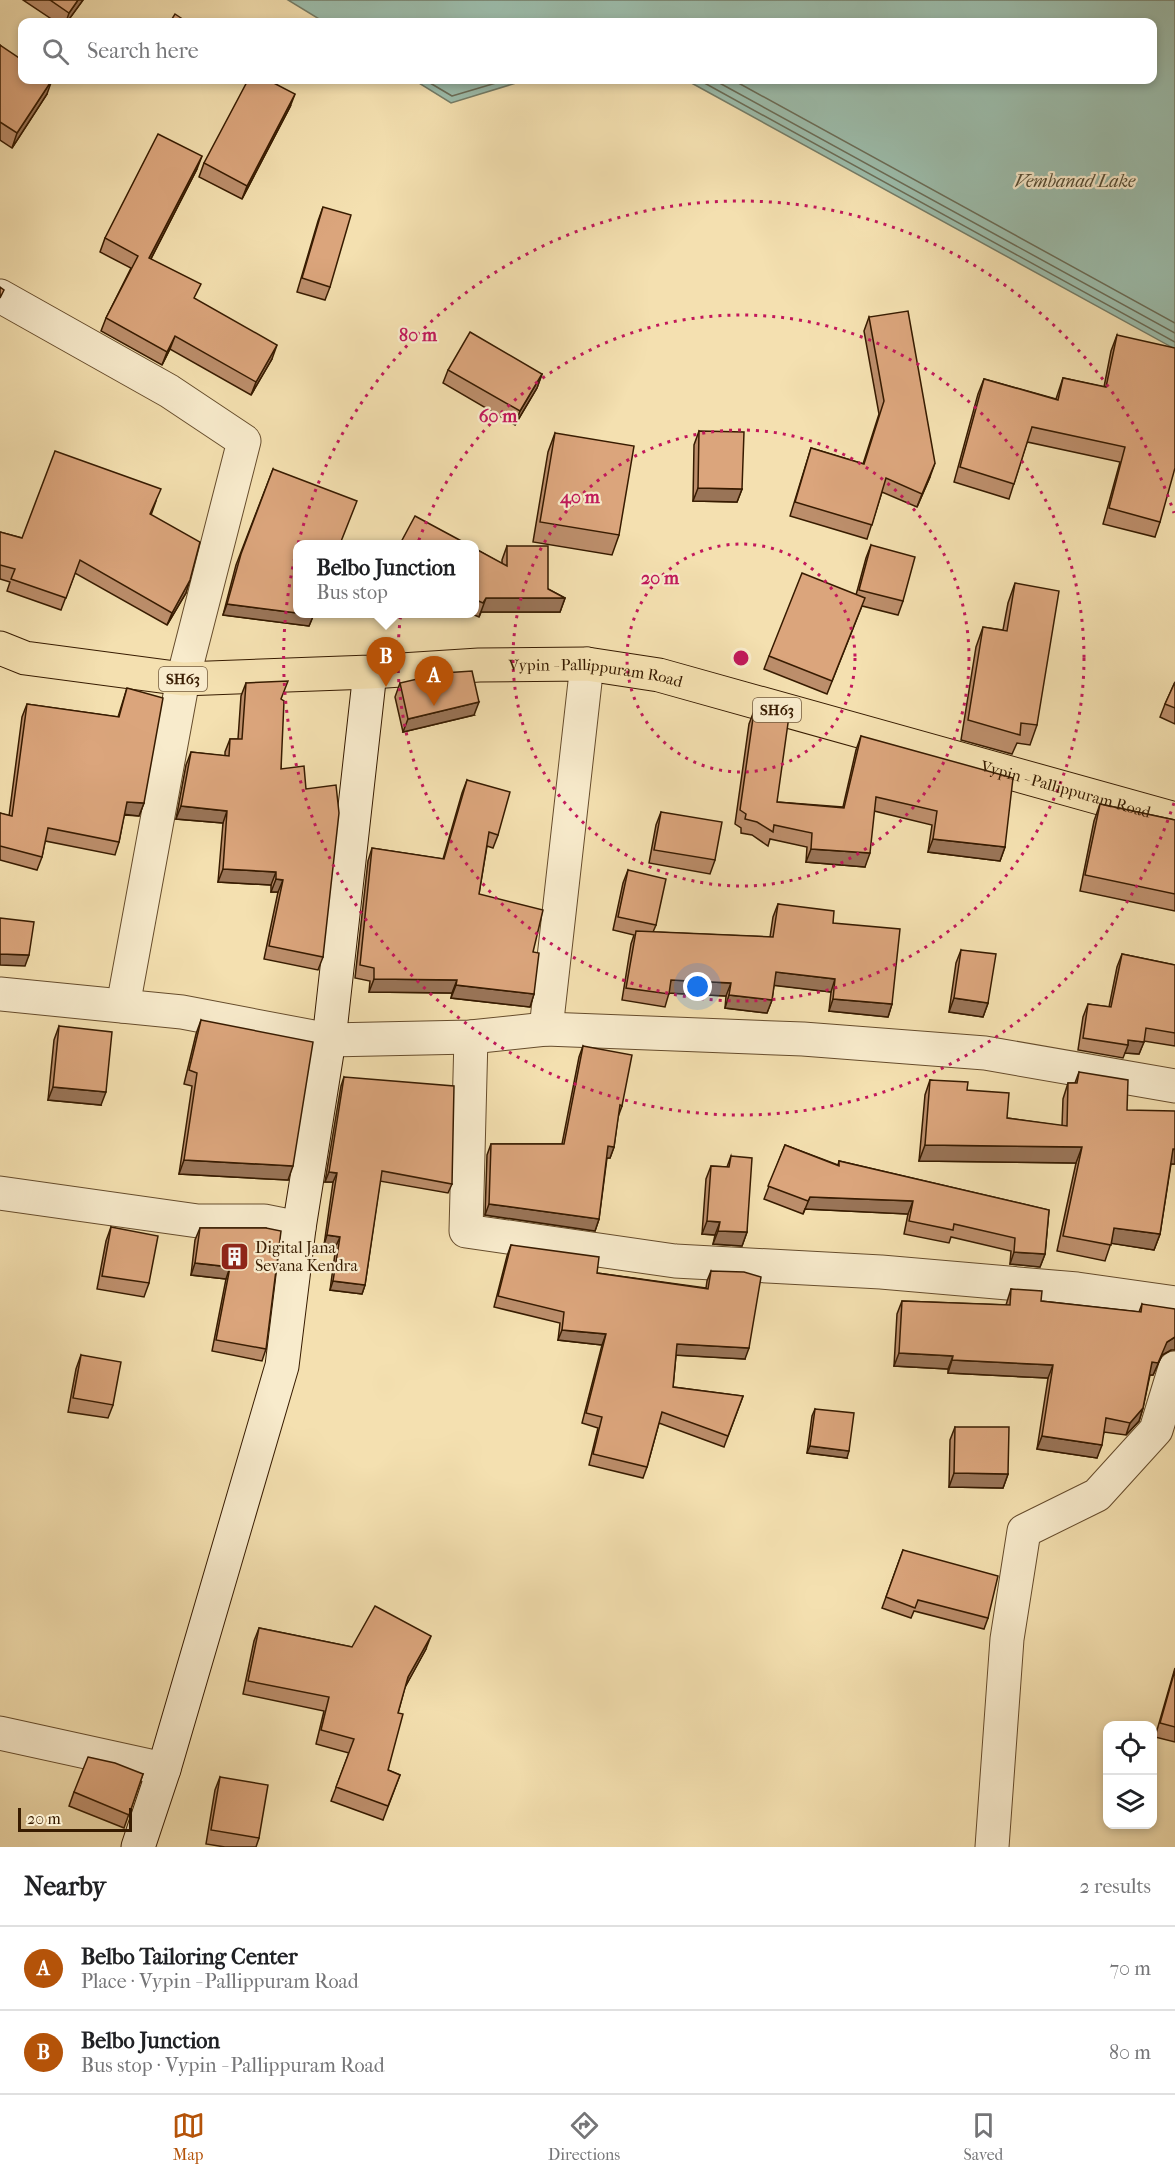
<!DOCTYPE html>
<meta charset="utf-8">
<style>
:root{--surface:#fff;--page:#f2f2f2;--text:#202124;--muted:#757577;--line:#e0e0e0;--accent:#b45309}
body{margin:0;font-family:"IM FELL French Canon",serif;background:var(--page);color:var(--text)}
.controls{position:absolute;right:18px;bottom:18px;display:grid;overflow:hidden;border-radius:12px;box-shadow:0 3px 9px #0003}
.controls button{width:54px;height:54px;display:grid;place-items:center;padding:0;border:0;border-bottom:2px solid var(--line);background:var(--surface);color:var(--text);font:30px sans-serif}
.scale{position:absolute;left:18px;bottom:15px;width:114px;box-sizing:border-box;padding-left:6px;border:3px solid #371b00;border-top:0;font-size:16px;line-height:21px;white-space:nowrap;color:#371b00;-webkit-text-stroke:4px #f8ebcc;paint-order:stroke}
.you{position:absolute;left:698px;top:987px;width:21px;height:21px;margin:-15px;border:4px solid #fff;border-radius:50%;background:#1a73e8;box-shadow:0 0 0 9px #1a73e833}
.badge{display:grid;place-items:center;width:39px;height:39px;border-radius:50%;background:var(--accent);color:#fff;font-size:20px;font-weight:700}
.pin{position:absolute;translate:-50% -50px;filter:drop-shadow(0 2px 3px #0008)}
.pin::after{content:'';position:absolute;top:32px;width:21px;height:18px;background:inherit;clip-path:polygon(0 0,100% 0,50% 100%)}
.popup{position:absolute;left:293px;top:540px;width:186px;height:78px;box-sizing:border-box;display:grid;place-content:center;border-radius:12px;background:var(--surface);filter:drop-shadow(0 2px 4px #0005);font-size:20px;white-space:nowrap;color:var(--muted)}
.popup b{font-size:22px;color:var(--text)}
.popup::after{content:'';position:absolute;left:50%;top:100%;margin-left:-12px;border:12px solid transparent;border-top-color:var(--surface)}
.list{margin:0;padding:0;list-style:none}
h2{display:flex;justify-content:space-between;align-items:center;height:78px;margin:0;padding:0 24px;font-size:26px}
h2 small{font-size:20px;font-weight:400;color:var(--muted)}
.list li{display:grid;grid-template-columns:39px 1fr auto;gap:18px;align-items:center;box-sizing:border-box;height:84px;padding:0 24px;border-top:2px solid var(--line)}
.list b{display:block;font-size:22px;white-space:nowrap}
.list p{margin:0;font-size:20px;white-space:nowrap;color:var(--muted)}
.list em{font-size:20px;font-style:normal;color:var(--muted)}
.icon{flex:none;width:33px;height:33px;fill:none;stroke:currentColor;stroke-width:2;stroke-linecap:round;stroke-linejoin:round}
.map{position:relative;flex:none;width:1175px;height:1847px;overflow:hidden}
.search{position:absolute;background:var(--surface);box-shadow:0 3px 9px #0003;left:18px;right:18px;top:18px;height:66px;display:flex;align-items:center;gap:15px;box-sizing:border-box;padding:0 21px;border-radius:12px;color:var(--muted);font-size:22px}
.sheet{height:246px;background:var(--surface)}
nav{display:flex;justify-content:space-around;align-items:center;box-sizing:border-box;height:84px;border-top:2px solid var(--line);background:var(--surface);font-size:16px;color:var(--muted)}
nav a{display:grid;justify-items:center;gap:3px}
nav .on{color:var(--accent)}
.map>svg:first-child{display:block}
</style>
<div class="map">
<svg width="1175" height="1847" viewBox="0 0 1175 1847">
<rect width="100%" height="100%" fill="#f4e0b0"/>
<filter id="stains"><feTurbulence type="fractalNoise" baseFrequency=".00333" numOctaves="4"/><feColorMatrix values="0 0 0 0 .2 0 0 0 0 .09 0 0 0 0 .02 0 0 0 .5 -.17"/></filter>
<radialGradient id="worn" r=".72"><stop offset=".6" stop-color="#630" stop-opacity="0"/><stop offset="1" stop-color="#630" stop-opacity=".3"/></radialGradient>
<g fill="#9cbdac" stroke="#747c67" stroke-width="1.5">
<path d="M288,0H1175V349L686,80H1152V22H324Z"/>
<path d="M414,80H526L451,103Z"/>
</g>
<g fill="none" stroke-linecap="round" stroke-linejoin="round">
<g stroke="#6a6c56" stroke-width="1.5">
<path d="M425,80L452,96L506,80"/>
<path d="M699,80L1175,342"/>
<path d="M714,80L1175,333"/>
<path d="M733,80L1175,323"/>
</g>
<defs>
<g id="street">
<path d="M0,296L169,391L244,441L183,679L123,1006"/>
<path d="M0,994L182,1012L329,1040L471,1037L546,1029L803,1039L985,1053L1175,1086"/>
<path d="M546,1029L587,664"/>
<path d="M471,1037L466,1231L675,1261L881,1272L1077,1289L1175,1303"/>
<path d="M0,1193L198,1221H264L299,1228"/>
<path d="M0,1733L164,1769"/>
<path d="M992,1847L1007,1639L1024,1531L1097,1495L1156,1430L1175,1368"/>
</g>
<path id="secondary" d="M138,1847L164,1769L282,1366L299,1228L329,1040L370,672"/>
<g id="primary">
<path id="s1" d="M0,648L25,658L183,679L370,672L479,665L587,664L659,675L1175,819"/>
</g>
</defs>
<use href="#street" stroke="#664c2c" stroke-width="35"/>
<use href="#secondary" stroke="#371b00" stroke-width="35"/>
<use href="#primary" stroke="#371b00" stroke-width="35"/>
<use href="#street" stroke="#f8ebcc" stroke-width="33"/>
<use href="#secondary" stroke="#f8ebcc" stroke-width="33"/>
<use href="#primary" stroke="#f4e0b0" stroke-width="33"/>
</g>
<g fill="#bc8e6b" stroke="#371b00" stroke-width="1.5">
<path d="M23,0H83L67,22H56Z"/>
<path d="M0,45L47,94L12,148L0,140Z"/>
<path d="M290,107L242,199L199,177L204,163Z"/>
<path d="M197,169L151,259L195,299L272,359L251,395L170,349L162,365L101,331L106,318L131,268L100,252L105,238Z"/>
<path d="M323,207L330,287L325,300L297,292L318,221Z"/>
<path d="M869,317L930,477L917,507L882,492L867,539L790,516L811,448L863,464L879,414L864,331Z"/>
<path d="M1117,335L1160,522L1155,537L1103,524L1120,462L1027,442L1009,499L954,482L978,394L984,379L1056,399L1063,378L1104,387L1111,351Z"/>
<path d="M448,370L542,374L537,388L515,425L443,383Z"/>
<path d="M699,431L742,489L737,502L693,501L694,445Z"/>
<path d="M555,433L619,535L612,555L533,542L548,452Z"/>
<path d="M273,469L314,614L309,626L223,615L236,565Z"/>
<path d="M156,501L151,515L186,593L167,625L75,573L61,610L7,591L10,582L0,579V532L22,538Z"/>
<path d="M871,545L903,601L898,615L862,606L827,694L764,669L769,656L856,595L866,558Z"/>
<path d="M507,546L548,589L565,598L560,612H481L479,617L472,614H474V548L502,564V560Z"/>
<path d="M1015,583L1037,725L1030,745L1017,743L1012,754L961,740L976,647L983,627L1003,630L1008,603Z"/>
<path d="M1175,682V724L1160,717L1165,704Z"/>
<path d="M246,683L281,699V769L323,957L318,970L264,959L278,892H271V885L218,882L223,823L176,819L186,765L191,752L225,756V752L230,739H238L241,696Z"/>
<path d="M400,683L474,715L403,732L395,697Z"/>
<path d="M127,688L144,803L139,816L124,815L119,842L115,855L45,841L42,857L37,870L0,860V813L9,816L22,717L27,704L118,717Z"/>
<path d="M754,711L777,802L843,807L856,750L861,736L1005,847L1000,861L928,852L932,825L874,811L865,867L806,862L807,847L770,839L768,846L752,835L741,833V828L735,824L749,724Z"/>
<path d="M467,780L498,835L493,848L487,846L479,894L533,952L534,994L530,1007L451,998L452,993L369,992L370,981L355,978L368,861L372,848L443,859L462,793Z"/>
<path d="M1100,804L1175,820V911L1080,891L1094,821Z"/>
<path d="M661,812L715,860L710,874L649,863L656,825Z"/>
<path d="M628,870L656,925L653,932L770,937L773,917L778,904L833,923L892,1004L888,1017L829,1011L831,992L774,985L772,1000L767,1013L725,1008L726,996L669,993L665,1007L622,1000L631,944L634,935L613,930L623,883Z"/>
<path d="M961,950L988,1003L983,1017L949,1012L956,963Z"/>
<path d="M1122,954L1175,965V1046L1144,1041L1139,1054L1125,1053L1123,1058L1078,1050L1083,1017L1088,1004L1109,1007L1117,967Z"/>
<path d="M201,1020L288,1180L179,1174L192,1086L184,1084L196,1034Z"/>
<path d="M59,1026L101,1105L48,1100L54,1040Z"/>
<path d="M583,1046L622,1106L618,1117L614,1147L610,1158H607L599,1219L595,1231L485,1215L487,1155L491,1144H562L579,1057Z"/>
<path d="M1079,1072L1127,1110L1175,1164H1171L1160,1234L1154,1250L1111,1243L1105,1261L1057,1251L1076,1163L919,1161L925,1095L930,1080L967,1090L1007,1118L1062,1126L1063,1099L1068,1083H1075Z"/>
<path d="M344,1077L452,1184L448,1193L380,1181L365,1285L362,1294L330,1290L336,1246L324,1245L333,1182H325L341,1086Z"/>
<path d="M785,1145L838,1165L839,1161L1049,1210L1045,1254L1040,1267L1010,1264L1011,1251L951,1237L949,1243L904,1234L908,1214L805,1209L803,1214L764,1199Z"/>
<path d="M731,1156L747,1232L742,1246L713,1244L715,1235L702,1234L706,1179L711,1166L727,1167Z"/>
<path d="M111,1227L149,1283L144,1297L97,1289L106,1241Z"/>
<path d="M200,1228H266V1349L262,1361L212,1351L226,1279L191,1275L195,1240Z"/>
<path d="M511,1245L597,1273L706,1288L707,1281L711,1271L745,1359L676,1355L673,1387L743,1396L724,1447L659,1423L647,1467L643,1478L589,1465L598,1428L582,1423L602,1345L558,1340L560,1323L494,1307L507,1256Z"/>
<path d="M1011,1289L1041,1301L1139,1312L1142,1304L1171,1350L1162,1355L1153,1375H1150L1143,1408L1139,1421L1126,1435L1104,1432L1097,1458L1037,1449L1048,1378L948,1373V1369L894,1366L897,1314L902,1301L1006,1305Z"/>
<path d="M81,1355L113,1405L108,1418L68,1412L76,1369Z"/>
<path d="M815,1409L847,1458L807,1453L812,1416Z"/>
<path d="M955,1427L1008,1474L1003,1488L949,1487L950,1440Z"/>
<path d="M903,1550L988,1618L984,1629L914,1611L911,1618L882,1608Z"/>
<path d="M259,1628L352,1647L426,1649L405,1687L398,1713L388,1770L400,1775L383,1820L331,1801L349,1753L316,1744L324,1711L243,1694L254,1641Z"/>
<path d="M1175,1668V1742L1155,1737Z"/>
<path d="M143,1774L124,1828L69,1806L74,1792Z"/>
<path d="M220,1777L259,1838L256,1847H225L206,1844L215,1790Z"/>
</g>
<g fill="#997457" stroke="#371b00" stroke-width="1.5">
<path d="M78,0H83L67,22H66L69,13Z"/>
<path d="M52,80L47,94L12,148L17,133Z"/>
<path d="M295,94L290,107L242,199L247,186Z"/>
<path d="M202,156L197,169L144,272L149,258Z"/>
<path d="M175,336L170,349L162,365L167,352Z"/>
<path d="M277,345L272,359L251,395L256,382Z"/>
<path d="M542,374L537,388L515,425L520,411Z"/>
<path d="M935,463L930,477L917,507L922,494Z"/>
<path d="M698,488L742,489L737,502L693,501Z"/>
<path d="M190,580L186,593L167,625L172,613Z"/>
<path d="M486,598H565L560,612H481L479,617Z"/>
<path d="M227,604L297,613V614H314L309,626L223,615Z"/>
<path d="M479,702L474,715L403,732L408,719Z"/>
<path d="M127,802L144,803L139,816L122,814Z"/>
<path d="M181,806L227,811L223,823L176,819Z"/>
<path d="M933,839L1005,847L1000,861L928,852Z"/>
<path d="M811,849L870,853L865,867L806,862Z"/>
<path d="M223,869L276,872L271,885L218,882Z"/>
<path d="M276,879L283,880L278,892H271Z"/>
<path d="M0,954L29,955L25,966L0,965Z"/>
<path d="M776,972L835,979L831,992L771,985Z"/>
<path d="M374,979L457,980L452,993L369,992Z"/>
<path d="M671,980L731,983L726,996L667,993Z"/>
<path d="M456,985L534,994L530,1007L451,998Z"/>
<path d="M729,995L772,1000L767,1013L725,1008Z"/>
<path d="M954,998L988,1003L983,1017L949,1012Z"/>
<path d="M833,999L892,1004L888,1017L829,1011Z"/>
<path d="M1128,1040L1144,1042L1139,1054L1125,1053L1128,1045Z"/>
<path d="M53,1087L106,1092L101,1105L48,1100Z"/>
<path d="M925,1145L1082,1147L1076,1163L919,1161Z"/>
<path d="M608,1146L614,1147L610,1158H604Z"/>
<path d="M1173,1149H1175V1164H1168Z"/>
<path d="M184,1160L293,1166L288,1180L179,1174Z"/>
<path d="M329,1172L337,1173L333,1182H325Z"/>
<path d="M810,1197L913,1201L908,1214L805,1209L803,1214Z"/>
<path d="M489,1204L599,1219L595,1231L485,1215Z"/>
<path d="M707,1221L720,1222L715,1235L702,1234Z"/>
<path d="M1114,1228L1160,1234L1154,1250L1109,1243Z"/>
<path d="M718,1231L747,1232L742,1246L713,1244Z"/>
<path d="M327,1235L340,1237L336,1246L324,1245Z"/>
<path d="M1014,1252L1045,1254L1040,1267L1010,1264Z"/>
<path d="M195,1263L230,1267L226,1279L191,1275Z"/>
<path d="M333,1281L365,1285L362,1294L330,1290Z"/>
<path d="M562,1330L606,1334L602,1345L558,1340Z"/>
<path d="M1175,1337V1350H1171L1162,1355L1153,1375H1148L1152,1362L1167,1342Z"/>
<path d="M677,1344L749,1348L745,1359L673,1355Z"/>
<path d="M899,1353L953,1356L948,1369L894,1366Z"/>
<path d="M952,1360L1053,1365L1048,1378L948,1373Z"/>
<path d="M1143,1408L1139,1421L1126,1435L1130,1423Z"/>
<path d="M1042,1436L1102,1445L1097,1458L1037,1449Z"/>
<path d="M810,1446L849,1451L847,1458L807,1453Z"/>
<path d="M954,1473L1008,1474L1003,1488L949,1487Z"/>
<path d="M431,1636L426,1649L403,1691L408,1677Z"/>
</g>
<g fill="#dba57c" stroke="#371b00" stroke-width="1.5">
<path d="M50,0H78L69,13Z"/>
<path d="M175,14L187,22H170Z"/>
<path d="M0,45L22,60V80H52L17,133L0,122Z"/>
<path d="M248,80H268L295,94L247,186L204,163Z"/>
<path d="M158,134L202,156L149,258L201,284L194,298L277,345L256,382L175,336L167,352L106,318L138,256L105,238Z"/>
<path d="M323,207L351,215L330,287L302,278Z"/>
<path d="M0,287L4,290L0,298Z"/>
<path d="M908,311L935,463L922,494L886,478L872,525L795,502L811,448L864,464L884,401L869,317Z"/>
<path d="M470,332L542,374L520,411L448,370Z"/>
<path d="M1117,335L1175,348V468L1160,522L1109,508L1125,447L1032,427L1014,484L960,467L984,379L1058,400L1063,378L1106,387Z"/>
<path d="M699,431L744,432L742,489L698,488Z"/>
<path d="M555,433L634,446L619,535L540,522Z"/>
<path d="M55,451L161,489L150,514L200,542L190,580L172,613L80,560L66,598L11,579L15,569L0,565V532L22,538Z"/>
<path d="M273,469L357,501L340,544H297V613L227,604L241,554Z"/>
<path d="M415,516L467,544H400Z"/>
<path d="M871,545L915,557L903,601L859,590Z"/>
<path d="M507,546H548V589L565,598H486L483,603L474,599V548L507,566Z"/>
<path d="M802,573L865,598L832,681L769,656Z"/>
<path d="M1015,583L1059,591L1037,725L1021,723L1020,735L968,720L983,627L1007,631Z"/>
<path d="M472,671L479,702L408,719L400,683L443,673Z"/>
<path d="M288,681L281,699L284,701L281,769L304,766L306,789L336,785L339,813L323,957L269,946L283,880L276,879V872L223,869L227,811L181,806L191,752L229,756L230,739H242L246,683Z"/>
<path d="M1175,682V708L1165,704Z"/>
<path d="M127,688L163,698L144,803L127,802L119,842L48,828L42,857L0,846V813L12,816L27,704L119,717Z"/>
<path d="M754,711L789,716L777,802L844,808L861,736L1013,778L1005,847L933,839L937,811L876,797L870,853L811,849L812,833L774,825L773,832L757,822L745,819L746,814L740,810Z"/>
<path d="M467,780L510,792L498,835L489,832L479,894L543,910L533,952L539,953L534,994L456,985L457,980L374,979V968L360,965L372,848L444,859Z"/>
<path d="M1100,804L1175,820V894L1085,875Z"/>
<path d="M661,812L722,822L715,860L654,850Z"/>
<path d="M628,870L666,879L656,925L618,917Z"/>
<path d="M778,904L834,911L833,923L900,929L892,1004L833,999L835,979L776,972L772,1000L729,995L731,983L671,980L669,994L626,988L636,931L773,937Z"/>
<path d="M0,918L34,922L29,955L0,954Z"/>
<path d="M961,950L996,954L988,1003L954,998Z"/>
<path d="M1122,954L1175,965V1033L1146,1028L1144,1042L1128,1040V1045L1083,1038L1088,1004L1111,1007Z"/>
<path d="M201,1020L313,1042L293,1166L184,1160L197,1073L189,1070Z"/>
<path d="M59,1026L112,1032L106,1092L53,1087Z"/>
<path d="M583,1046L632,1055L622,1106L620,1105L614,1147L608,1146L599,1219L489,1204L491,1144H564Z"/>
<path d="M1079,1072L1128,1080L1127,1110L1175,1111V1149H1173L1160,1234L1114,1228L1111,1245L1063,1236L1082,1147L925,1145L930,1080L968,1082L967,1090L1009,1093L1007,1118L1067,1126L1068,1083H1077Z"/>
<path d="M344,1077L454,1086L452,1184L382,1171L365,1285L333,1281L340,1237L327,1235L337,1173L329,1172Z"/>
<path d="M785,1145L839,1166V1161L1049,1210L1045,1254L1014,1252L1015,1238L954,1224L953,1230L909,1221L913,1201L810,1197L808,1201L768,1186Z"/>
<path d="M731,1156L752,1158L747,1232L718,1231L720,1222L707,1221L711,1166L729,1167Z"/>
<path d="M111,1227L158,1236L149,1283L102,1276Z"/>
<path d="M200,1228H266L281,1231L266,1349L216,1340L230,1267L195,1263Z"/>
<path d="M511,1245L599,1257L597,1273L708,1289L711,1271L744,1272L761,1277L749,1348L677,1344L673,1387L743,1396L728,1436L662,1412L647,1467L593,1454L602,1417L586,1413L606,1334L562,1330L564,1312L498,1296Z"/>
<path d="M1011,1289L1042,1291L1041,1301L1141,1312L1142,1304L1175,1309V1337L1167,1342L1158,1363L1152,1362L1143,1408L1130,1423L1106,1418L1102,1445L1042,1436L1053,1365L952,1360L953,1356L899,1353L902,1301L1010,1305Z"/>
<path d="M81,1355L121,1362L113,1405L73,1398Z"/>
<path d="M815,1409L854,1413L849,1451L810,1446Z"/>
<path d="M955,1427H1009L1008,1474L954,1473Z"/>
<path d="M903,1550L998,1576L988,1618L918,1600L915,1608L886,1597Z"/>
<path d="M375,1606L431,1636L408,1677L398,1713L403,1714L388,1770L400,1775L388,1806L336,1787L354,1739L321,1730L329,1697L248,1681L259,1628L352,1647Z"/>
<path d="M1175,1670V1727L1160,1723Z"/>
<path d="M88,1757L115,1763L143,1774L129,1815L74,1792Z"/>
<path d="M220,1777L268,1785L259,1838L211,1830Z"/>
</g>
<g fill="none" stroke="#c2185b" stroke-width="3" stroke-dasharray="3 6">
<circle cx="741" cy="658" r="114"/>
<circle cx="741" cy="658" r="228"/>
<circle cx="741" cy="658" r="343"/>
<path d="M1174 803A457 457 0 1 1 1174 513"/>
</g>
<defs>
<symbol id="building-square" viewBox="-11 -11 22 22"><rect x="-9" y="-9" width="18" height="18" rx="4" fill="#8f2418" stroke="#f8ebcc"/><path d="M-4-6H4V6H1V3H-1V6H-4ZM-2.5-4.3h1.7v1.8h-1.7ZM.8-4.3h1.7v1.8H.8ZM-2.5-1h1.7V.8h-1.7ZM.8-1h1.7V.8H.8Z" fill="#fff"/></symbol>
</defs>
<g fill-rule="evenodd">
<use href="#building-square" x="218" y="1240" width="33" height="33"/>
</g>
<g text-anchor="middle" stroke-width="4.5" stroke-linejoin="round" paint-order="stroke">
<g fill="#f8ebcc" stroke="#71593d" stroke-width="1.5">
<rect x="159" y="667" width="48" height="24" rx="4.5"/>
<rect x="753" y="698" width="48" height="24" rx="4.5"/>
</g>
<g font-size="15" font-weight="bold" fill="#371b00">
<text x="183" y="684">SH63</text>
<text x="777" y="715">SH63</text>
</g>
<g font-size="16" fill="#371b00" stroke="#f8ebcc">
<text dy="6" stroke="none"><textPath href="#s1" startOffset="600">Vypin - Pallippuram Road</textPath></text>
<text dy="6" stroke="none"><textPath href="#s1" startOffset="1086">Vypin - Pallippuram Road</textPath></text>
</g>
<g font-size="16" fill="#371b00" stroke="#f8ebcc" text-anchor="start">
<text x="255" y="1253">Digital Jana<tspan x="255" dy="18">Sevana Kendra</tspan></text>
</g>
<g font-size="18" font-style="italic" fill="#554c34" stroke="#f8ebcc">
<text x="1075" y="187">Vembanad Lake</text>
</g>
</g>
<circle cx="741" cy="658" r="9" fill="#c2185b" stroke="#f8ebcc" stroke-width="3"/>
<g font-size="18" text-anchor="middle" font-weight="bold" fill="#c2185b" stroke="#f8ebcc" stroke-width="4.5" stroke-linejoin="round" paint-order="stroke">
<text x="418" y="341">80 m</text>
<text x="498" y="422">60 m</text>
<text x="580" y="503">40 m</text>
<text x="660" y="584">20 m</text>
</g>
<rect width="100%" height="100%" filter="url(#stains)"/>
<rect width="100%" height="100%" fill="url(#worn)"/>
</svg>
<div class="controls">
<button><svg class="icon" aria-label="locate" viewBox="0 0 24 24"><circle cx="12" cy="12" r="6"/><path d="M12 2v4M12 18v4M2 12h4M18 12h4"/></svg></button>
<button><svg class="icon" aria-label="layers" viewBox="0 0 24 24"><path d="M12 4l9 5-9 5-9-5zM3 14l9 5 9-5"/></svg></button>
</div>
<div class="scale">20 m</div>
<div class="you"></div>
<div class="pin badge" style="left:434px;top:706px">A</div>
<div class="pin badge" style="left:386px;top:687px">B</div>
<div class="popup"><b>Belbo Junction</b>Bus stop</div>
<div class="search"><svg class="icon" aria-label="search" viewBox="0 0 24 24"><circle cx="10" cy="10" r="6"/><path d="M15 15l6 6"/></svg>Search here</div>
</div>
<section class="sheet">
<h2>Nearby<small>2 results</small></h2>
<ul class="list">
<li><span class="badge">A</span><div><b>Belbo Tailoring Center</b><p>Place · Vypin - Pallippuram Road</p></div><em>70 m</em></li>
<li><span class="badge">B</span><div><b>Belbo Junction</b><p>Bus stop · Vypin - Pallippuram Road</p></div><em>80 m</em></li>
</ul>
</section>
<nav>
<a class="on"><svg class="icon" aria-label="map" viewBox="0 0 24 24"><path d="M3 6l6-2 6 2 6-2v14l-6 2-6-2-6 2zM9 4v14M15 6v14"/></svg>Map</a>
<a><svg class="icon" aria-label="directions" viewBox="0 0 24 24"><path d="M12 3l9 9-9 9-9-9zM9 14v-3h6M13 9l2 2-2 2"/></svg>Directions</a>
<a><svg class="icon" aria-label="saved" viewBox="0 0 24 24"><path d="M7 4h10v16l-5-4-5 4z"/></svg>Saved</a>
</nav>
